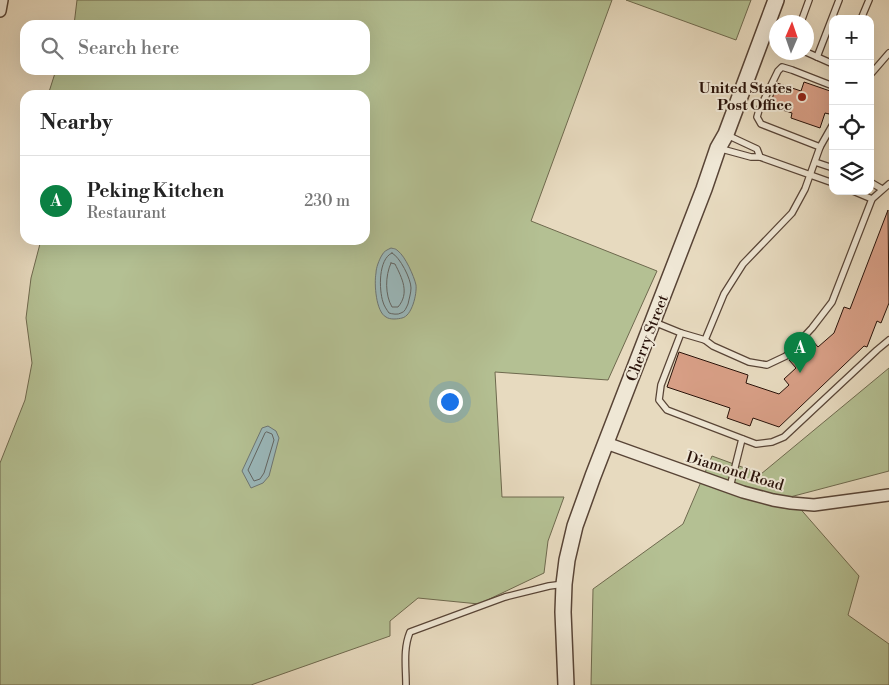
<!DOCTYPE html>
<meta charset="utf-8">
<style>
:root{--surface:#fff;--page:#f6f6f6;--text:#222;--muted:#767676;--line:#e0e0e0;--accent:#0b8043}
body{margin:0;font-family:"Libre Bodoni",serif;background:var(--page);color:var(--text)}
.controls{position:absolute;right:15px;top:15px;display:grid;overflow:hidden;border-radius:10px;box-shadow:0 5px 20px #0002}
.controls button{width:45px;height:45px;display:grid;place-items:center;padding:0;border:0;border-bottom:1px solid var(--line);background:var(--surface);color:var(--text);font:25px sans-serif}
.compass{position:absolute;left:769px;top:15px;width:45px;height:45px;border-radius:50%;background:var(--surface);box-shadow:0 5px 20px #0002;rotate:2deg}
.you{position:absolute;left:449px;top:401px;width:18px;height:18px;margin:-12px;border:4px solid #fff;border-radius:50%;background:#1a73e8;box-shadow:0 0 0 8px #1a73e833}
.badge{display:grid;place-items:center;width:32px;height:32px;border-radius:50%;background:var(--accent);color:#fff;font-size:16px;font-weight:700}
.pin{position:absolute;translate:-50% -41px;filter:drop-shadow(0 1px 2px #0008)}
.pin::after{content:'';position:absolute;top:26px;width:18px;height:15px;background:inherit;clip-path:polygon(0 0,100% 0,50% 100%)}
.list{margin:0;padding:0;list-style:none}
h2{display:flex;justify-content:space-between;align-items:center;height:65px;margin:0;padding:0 20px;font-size:21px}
h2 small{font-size:16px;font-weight:400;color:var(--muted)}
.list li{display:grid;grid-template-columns:32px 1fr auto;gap:15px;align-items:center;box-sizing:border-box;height:90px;padding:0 20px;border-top:1px solid var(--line)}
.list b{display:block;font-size:19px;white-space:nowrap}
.list p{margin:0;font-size:16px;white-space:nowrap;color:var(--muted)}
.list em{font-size:16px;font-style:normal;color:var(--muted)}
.icon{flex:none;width:28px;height:28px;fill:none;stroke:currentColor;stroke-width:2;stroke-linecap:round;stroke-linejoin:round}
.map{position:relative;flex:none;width:889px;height:685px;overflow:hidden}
.search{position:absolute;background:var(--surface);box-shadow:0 5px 20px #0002;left:20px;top:20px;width:350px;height:55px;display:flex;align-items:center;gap:12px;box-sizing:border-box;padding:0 18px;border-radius:15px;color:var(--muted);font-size:19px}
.panel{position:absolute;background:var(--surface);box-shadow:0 5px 20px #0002;left:20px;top:90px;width:350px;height:155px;border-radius:15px}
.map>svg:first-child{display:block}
</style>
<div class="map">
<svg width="889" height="685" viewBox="0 0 889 685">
<rect width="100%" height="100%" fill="#e7dabf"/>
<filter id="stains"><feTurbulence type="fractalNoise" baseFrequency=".004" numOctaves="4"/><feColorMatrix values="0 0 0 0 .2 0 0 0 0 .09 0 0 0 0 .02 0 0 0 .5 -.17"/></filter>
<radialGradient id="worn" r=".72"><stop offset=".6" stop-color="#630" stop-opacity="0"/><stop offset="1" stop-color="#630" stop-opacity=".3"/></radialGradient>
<g fill="#b4c093" stroke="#6e694e">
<path d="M77,0H612L531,221L657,271L608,380L495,372L502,497H564L548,541L544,573L479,604L418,598L390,621V636L251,685H0V463L25,400L32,363L26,318L31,278L41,240H365V95H48L56,70H365V25H74Z"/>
<path d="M626,0H751L736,40Z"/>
<path d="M889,368V471L790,497L859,576L848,615L889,644V685H591L593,589L683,524L712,456L761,474Z"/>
</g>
<g fill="#9ab8bb" stroke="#6d7674">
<path d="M391,248C394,249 395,248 398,251C405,256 414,276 416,285C417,294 412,316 402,318C398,319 390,320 386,317C376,312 374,284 376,273C376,268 379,260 382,255C384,251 387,250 391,248Z"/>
<path d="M268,426L276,431L279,438L269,476L263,483L251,488L242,471L262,428Z"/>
</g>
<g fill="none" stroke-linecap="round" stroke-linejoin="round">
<g stroke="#626562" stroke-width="1">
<path d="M392,253C400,257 411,279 411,288C411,293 409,299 408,304C406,308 405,312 401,313C398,315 392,314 389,313C387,310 384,306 383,302C379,290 378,259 392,253Z"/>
<path d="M391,263L395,264C402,278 410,293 398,307H392C385,295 385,276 391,263Z"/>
<path d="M267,432L272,434L274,440L264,473L260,479L254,481L248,470L265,433Z"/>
</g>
</g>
<g fill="#d79e85" stroke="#291209">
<path d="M804,82L833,92V103L829,114L825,113L820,128L791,118L792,113L770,106L777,83L801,91Z"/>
<path d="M888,210L889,303L881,323L877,321L867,347L864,346L779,427L753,418L750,426L727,418L730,408L667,387L679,352L748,375L746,383L779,394L789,385L784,379L796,368L789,360L812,340L818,347L834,333L844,307L850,309Z"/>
</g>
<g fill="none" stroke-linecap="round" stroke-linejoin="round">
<defs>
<g id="service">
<path d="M861,19L869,0"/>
<path d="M801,22L809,0"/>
<path d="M806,52L833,64"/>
<path d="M817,57L839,0"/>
<path d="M870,75L889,53"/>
<path d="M833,124L820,147L805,189L792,213L743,264L724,294L705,340L713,346L749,362L767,365L786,356L812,328L832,302L872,199L889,184"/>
<path d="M820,147L761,124L757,117L759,110L778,71L782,67L792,70L833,86"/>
<path d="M718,148L751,157H760L757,149L727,135"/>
<path d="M760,157L833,183"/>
<path d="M815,162L833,168"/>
<path d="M870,182L882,189"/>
<path d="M853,191L872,199"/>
<path d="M654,322L681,333L661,385L659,400L667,410L756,444L772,442L784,437L877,350L889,340"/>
<path d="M681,333L705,340"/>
<path d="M730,487L742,439"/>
<path d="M406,685C406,667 403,649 410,632L505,597L549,586L564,584"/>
</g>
<g id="minor">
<path d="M0,11L2,0"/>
<path d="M606,443L743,492L773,500L791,503L814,505L889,495"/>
</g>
<path id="tertiary" d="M566,685L563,612L564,584L567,560L575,526L593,476L704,189L718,148L726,134L776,0"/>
</defs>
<use href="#service" stroke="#584436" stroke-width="8"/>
<use href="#minor" stroke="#584436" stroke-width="14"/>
<use href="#tertiary" stroke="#584436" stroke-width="18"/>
<use href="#service" stroke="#efe7d5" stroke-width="5.5"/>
<use href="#minor" stroke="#efe7d5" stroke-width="11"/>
<use href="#tertiary" stroke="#efe7d5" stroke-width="15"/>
</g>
<circle fill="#8f2418" stroke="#efe7d5" stroke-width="2" cx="802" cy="97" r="5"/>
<g text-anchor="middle" stroke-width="4" stroke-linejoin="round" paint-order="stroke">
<g font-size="15" font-weight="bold" fill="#291209" stroke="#efe7d5" text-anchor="end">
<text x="792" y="93">United States<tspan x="792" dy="17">Post Office</tspan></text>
</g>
<g font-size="15" fill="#291209" stroke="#efe7d5">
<text transform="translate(647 338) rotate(-69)" y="5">Cherry Street</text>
<text transform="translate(735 471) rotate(17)" y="5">Diamond Road</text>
</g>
</g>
<rect width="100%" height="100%" filter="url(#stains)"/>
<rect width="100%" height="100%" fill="url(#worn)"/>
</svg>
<div class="controls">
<button>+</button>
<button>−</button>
<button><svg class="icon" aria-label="locate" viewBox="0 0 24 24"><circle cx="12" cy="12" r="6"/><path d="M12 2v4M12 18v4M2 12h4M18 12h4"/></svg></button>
<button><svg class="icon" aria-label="layers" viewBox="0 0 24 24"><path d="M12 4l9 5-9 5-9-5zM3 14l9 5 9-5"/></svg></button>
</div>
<svg class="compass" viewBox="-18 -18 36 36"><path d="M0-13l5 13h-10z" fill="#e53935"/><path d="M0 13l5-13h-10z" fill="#767676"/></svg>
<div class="you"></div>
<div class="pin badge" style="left:800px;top:373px">A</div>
<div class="search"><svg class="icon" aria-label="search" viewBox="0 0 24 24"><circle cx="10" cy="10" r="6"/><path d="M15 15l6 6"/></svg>Search here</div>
<section class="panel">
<h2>Nearby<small></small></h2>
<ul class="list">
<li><span class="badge">A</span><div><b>Peking Kitchen</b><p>Restaurant</p></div><em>230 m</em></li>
</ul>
</section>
</div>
